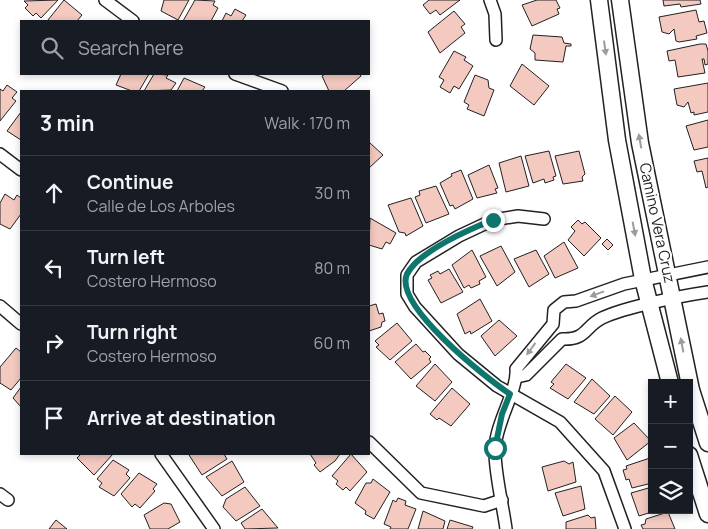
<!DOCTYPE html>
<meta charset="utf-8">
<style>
:root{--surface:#171b24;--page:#20242c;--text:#f1f3f6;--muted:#9ea1a6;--line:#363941}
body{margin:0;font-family:Manrope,sans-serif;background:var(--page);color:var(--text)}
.controls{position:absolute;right:15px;bottom:15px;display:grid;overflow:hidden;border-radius:0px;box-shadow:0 2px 8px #0003}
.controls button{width:45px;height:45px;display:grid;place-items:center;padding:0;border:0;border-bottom:1px solid var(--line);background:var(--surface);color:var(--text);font:25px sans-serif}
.stop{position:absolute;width:15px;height:15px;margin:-11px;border:4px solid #0f766e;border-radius:50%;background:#fff}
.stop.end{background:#0f766e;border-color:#fff;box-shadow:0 1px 5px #0008}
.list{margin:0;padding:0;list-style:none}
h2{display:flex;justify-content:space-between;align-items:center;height:65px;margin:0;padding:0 20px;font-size:21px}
h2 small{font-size:16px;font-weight:400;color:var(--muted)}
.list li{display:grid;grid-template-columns:32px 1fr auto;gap:15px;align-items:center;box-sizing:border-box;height:75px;padding:0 20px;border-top:1px solid var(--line)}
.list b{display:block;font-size:19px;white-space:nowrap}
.list p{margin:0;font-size:16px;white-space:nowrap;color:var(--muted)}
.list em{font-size:16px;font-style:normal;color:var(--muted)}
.icon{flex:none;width:28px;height:28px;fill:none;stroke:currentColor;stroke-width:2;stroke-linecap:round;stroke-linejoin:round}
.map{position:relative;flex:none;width:708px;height:529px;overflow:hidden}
.search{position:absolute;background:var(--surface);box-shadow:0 2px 8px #0003;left:20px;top:20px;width:350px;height:55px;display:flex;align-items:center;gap:12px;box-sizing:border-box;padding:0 18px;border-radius:0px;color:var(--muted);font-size:19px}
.panel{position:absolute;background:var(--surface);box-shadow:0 2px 8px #0003;left:20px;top:90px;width:350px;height:365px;border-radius:0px}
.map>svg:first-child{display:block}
</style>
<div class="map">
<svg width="708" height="529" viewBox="0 0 708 529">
<rect width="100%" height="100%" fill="#fff"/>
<g fill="#f3c9c0" stroke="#222">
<path d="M58,0L41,18L36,13L33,16L25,8L28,5L24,1Z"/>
<path d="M64,0L82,15L77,21H50L48,20Z"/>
<path d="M164,0H189L178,20L161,11Z"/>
<path d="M195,0L215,1L213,5L218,8L211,21H183Z"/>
<path d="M429,0H460L440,15L436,10L430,14L423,5Z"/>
<path d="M537,0H556L560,8L557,9L559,14L532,26L522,5Z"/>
<path d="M663,0H700L701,4L681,7L680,4L664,6Z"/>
<path d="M235,9L246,15L242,21H222L226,13L231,16Z"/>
<path d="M696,10L699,22L704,21L707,33L696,36L697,39L679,42L676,41L674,29L669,34L662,32L659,17Z"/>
<path d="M454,11L465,24L461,27L465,33L440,53L428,32Z"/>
<path d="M533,35L562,37L564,43L571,44V46H566L563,62L535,60V53L530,49Z"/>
<path d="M700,44H706L708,51V64L705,65L704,59H702L705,73L678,77L675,60L669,61L667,51Z"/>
<path d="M454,51L466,57L464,60L473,66L459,89L454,86L450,93L440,87L444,80L439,77Z"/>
<path d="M522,64L549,86L534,105L510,86Z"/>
<path d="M121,74H149L139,91H132L116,85Z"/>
<path d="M154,74L168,75L166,78L176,83L171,90L144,91Z"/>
<path d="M325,74H360L361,76L344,91H329L322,76Z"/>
<path d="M475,75L488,80L489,88L494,90L484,116L467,109L469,105L464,102Z"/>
<path d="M184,78L205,87L202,91H177Z"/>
<path d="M708,83V112L694,115V112L691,113L688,102L684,107L677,105L674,89Z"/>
<path d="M7,85L17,92L12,98L16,101L0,121V89L3,91Z"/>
<path d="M21,112V140L7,131Z"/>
<path d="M708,120V147L694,150L686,126Z"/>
<path d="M369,142L383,155L369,168Z"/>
<path d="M549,151L556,176L553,177L554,180L545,183L544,179L533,183L525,156Z"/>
<path d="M579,151L585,174L582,177L583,181L563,184L555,156Z"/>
<path d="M521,156L529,186L506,192L499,163Z"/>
<path d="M708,158V187L706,188L702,171L697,172L694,161Z"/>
<path d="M489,165L498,188L495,189L497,193L477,198L468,175Z"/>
<path d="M461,170L473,199L455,209L453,205L450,206L440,183L452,176L451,174Z"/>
<path d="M436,186L449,214L426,223L415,197L420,195L419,191Z"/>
<path d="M5,194L14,200L17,195L21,198V214L10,229L0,224V203Z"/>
<path d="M411,198L423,226L406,236L405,233L399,232L388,205Z"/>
<path d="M370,218L396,233L390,244L386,242L382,249L369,245Z"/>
<path d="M578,220L582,224L585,222L601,238L584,256L568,240L575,231L571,227Z"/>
<path d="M607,239L613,245L608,250L602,244Z"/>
<path d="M564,242L578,268L555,278L544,256Z"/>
<path d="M501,246L515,272L497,286L480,256Z"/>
<path d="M472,250L486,277L479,281L480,284L471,288L469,285L464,288L452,265Z"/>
<path d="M536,250L549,274L529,287L514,259Z"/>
<path d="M449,269L463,292L441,303L428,280L432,278L430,275L438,271L440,274Z"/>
<path d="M480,299L492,321L471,334L470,331L465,334L457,314Z"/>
<path d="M376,304L379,314L383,313L385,321L382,322L381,327L369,331V306Z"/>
<path d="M499,320L517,336L495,356L481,336Z"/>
<path d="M397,323L412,341L390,360L376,347L379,345L375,341Z"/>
<path d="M416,344L423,352L425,351L431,357L429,359L431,362L411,379L395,362Z"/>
<path d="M16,348L21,352V378L11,390L0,383V367Z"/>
<path d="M435,364L452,382L435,401L416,386Z"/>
<path d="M566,364L586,378L568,399L550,388L554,384L551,382Z"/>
<path d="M592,379L610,396L594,414L574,402Z"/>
<path d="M21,387V407L13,398Z"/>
<path d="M452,388L470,404L451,426L439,418L437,420L430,414Z"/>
<path d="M615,396L632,412L613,435L595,419Z"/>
<path d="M634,423L651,441L627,460L614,438Z"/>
<path d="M81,454H113L94,475L77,458Z"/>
<path d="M191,454H224L227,459L202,475L189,455Z"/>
<path d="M310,454H340L335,461L320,472L314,465L316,463Z"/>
<path d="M351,454L367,472L350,491L346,487L343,490L336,484L338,481L332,476Z"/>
<path d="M650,458L652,483L632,488L629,479L626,480L623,470L627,469L626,466Z"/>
<path d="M113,460L129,470L126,474L130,478L114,496L99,487L102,483L97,479Z"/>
<path d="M232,461L244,482L222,496L206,477Z"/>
<path d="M564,461L569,464L573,462L576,482L548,491L542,467Z"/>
<path d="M139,473L157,484L153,489L155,491L140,508L135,504L132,507L121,494Z"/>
<path d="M373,479L390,492L374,519L365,514L366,511L355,503L366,483H371Z"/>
<path d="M581,486L585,509L563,516L555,493Z"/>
<path d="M245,487L260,506L236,521L223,507L226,499Z"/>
<path d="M652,487V510H658L639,516L631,493Z"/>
<path d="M398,498L406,501L405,505L416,509L408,529H390L391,527L384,524L393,500L396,502Z"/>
<path d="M164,503L171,504L180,522L168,529H150L144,515Z"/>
<path d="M262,509L278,528L245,529L241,523Z"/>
<path d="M423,511L445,521L443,529H418Z"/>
<path d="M668,512L675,529H643L641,525L645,524L646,519Z"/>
<path d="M588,515L591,518L595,517L596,529H566V522Z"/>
<path d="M56,520L67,529H49Z"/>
<path d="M450,520L473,527L472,529H447Z"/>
</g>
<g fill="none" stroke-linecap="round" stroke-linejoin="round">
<defs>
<g id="street">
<path d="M105,0L133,21"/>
<path d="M490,0L495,14L496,40"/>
<path d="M235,74L282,91"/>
<path d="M0,154L21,170"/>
<path d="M544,219L518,216L493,220L459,236L416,262L407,275V294L415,307L458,354L497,386L560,422L604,471L625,529"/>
<path d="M0,306L21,324"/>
<path d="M517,377L526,375L562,339C587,340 584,327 602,318C625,307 681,296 708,292"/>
<path d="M369,442L421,493L484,506L502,500"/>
<path d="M161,454L214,529"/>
<path d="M0,494L8,500"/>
<path d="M506,529C503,505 494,471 495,448C496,422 518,390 516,369L553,324L554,310L564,302L576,301L624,284L708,267"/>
</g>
<g id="secondary">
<path d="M599,0L617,140L643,279L670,383"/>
<path d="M620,0L640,143L691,390L708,443"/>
<path d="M689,455L708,514"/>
</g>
</defs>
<use href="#street" stroke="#222" stroke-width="14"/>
<use href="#secondary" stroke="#222" stroke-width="19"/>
<use href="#street" stroke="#fff" stroke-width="11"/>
<use href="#secondary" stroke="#fff" stroke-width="16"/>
</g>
<defs><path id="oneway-solid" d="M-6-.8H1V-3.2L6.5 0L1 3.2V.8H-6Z" transform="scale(1.25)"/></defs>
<g fill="#9c9c9c">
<use href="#oneway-solid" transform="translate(605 48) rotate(82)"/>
<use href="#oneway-solid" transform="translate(640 141) rotate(-100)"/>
<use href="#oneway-solid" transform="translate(634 229) rotate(79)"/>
<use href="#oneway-solid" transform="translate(597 294) rotate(160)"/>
<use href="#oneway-solid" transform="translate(682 345) rotate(-101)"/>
<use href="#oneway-solid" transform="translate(531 349) rotate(126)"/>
</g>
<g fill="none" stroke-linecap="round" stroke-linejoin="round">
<path stroke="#0f766e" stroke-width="6" d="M493,220C470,229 419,251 407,274C393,305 486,378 510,394L502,414L495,448"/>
</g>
<g text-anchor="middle" stroke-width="4" stroke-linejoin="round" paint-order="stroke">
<g font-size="15" fill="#222" stroke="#fff">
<text transform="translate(657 223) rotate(78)" y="5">Camino Vera Cruz</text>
</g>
</g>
</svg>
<div class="controls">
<button>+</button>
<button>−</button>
<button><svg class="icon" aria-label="layers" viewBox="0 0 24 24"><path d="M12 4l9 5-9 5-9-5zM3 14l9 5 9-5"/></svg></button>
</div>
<div class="stop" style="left:495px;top:448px"></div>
<div class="stop end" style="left:493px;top:220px"></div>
<div class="search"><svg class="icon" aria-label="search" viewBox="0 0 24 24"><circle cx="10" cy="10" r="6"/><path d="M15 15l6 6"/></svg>Search here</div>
<section class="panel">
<h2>3 min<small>Walk · 170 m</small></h2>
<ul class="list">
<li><svg class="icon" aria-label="ahead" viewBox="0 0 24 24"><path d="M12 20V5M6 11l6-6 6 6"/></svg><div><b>Continue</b><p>Calle de Los Arboles</p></div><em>30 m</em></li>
<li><svg class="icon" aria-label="left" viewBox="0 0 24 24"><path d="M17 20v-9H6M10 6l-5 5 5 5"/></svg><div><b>Turn left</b><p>Costero Hermoso</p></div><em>80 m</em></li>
<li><svg class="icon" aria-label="right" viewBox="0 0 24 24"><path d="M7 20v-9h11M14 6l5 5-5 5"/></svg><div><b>Turn right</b><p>Costero Hermoso</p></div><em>60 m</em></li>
<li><svg class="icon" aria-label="arrive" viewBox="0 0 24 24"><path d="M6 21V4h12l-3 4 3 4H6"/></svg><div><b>Arrive at destination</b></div></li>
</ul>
</section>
</div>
